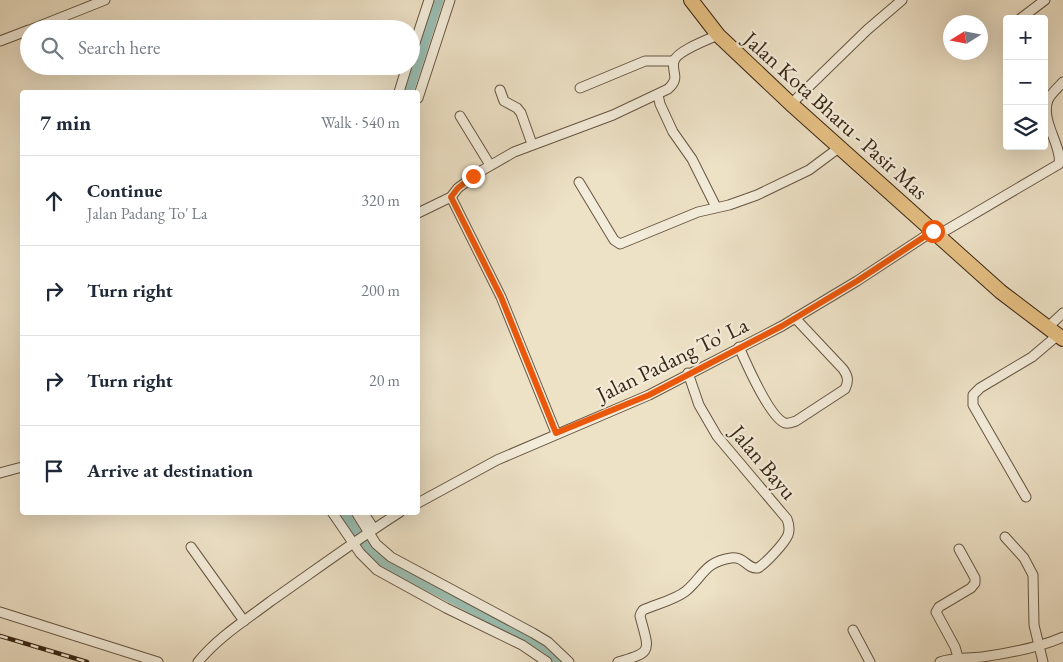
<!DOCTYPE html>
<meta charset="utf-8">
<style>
:root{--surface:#fff;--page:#f6f6f7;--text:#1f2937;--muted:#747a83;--line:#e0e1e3}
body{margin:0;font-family:"EB Garamond",serif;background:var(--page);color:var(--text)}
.controls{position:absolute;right:15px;top:15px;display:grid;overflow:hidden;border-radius:5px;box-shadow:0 5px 20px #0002}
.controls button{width:45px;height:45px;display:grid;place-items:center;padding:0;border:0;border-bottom:1px solid var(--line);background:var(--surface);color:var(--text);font:25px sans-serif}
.compass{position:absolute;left:943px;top:15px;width:45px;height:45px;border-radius:50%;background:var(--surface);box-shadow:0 5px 20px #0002;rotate:259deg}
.stop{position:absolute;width:15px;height:15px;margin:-11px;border:4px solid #ea580c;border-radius:50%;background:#fff}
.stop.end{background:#ea580c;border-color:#fff;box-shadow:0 1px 5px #0008}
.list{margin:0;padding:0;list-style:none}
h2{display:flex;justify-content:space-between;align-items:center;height:65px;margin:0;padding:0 20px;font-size:21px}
h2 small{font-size:16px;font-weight:400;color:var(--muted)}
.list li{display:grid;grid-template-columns:32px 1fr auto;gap:15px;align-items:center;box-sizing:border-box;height:90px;padding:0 20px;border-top:1px solid var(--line)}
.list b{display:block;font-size:19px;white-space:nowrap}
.list p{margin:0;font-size:16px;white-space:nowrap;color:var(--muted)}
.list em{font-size:16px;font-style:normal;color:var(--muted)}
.icon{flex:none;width:28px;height:28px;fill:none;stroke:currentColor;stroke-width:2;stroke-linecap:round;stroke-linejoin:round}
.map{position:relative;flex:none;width:1063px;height:662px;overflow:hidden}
.search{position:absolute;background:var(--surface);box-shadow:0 5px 20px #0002;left:20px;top:20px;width:400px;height:55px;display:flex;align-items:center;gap:12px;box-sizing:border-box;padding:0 18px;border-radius:28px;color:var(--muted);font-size:19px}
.panel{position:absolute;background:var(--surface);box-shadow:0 5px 20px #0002;left:20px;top:90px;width:400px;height:425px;border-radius:5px}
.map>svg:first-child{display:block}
</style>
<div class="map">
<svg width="1063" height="662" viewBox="0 0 1063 662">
<rect width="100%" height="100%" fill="#ede1c6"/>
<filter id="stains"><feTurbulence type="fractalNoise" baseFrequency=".004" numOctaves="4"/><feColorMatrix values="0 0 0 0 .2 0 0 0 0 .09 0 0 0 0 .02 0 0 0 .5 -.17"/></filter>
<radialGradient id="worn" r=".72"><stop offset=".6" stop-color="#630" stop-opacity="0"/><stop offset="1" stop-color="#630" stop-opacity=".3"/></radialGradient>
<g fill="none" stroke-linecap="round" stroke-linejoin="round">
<g stroke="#9abeb2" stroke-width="9">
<path d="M409,92L439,0"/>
<path d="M344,512C356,531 368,552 386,565L477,612L549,653L560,662"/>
</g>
<defs>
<g id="minor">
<path d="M1020,19L1045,0"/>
<path d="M32,29L105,0"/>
<path d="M0,41L29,30"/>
<path d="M411,55L429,0"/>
<path d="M580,88L645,61H674"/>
<path d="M500,90L504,101L517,108L521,113L532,144"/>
<path d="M399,92L407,66"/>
<path d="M658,95L660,104L673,132L692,159L716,207"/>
<path d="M418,98L450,0"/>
<path d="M791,104L867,30L902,0"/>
<path d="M460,116L490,165"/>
<path d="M579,182L614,240L620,244L698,212L729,205L757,195L809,170L840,147"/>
<path d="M451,197L501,297L556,433"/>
<path d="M418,213L451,197L458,188L481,171L514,152L613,115L668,89C681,77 671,73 674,61C677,51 709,39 718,35"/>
<path d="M938,235L1059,164C1063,147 1040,121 1048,100C1051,93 1058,88 1063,82"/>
<path d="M1048,327L1063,313"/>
<path d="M739,347C746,363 770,418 785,423C789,424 793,422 796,421L845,389C849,381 848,376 843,369L795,318"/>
<path d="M0,473L22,467"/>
<path d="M1026,497L973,405V395L980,388L1032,357L1058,335"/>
<path d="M418,503L497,460L649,395L782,326L857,281L933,231"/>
<path d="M332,512L360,553L377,570L446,608L522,645L547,662"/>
<path d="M356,512L376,544L391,557L533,633L548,642L569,662"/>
<path d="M363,512L374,529"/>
<path d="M1005,537L1024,558L1033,575L1034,625L1043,662"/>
<path d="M191,547L244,621"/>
<path d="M0,612L158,662"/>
<path d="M853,630L870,662"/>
<path d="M958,657L955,647L936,612L939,607L971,588L975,583V578L959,549"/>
<path d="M198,662C218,637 246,620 271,601C314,571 356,540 400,512"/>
<path d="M618,662C654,652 649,651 640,616L641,613L643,610C656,604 675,600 686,591C703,577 704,562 731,558C745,556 746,569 758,568C766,563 784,544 788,535C790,529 789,524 787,519L717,436L699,405L688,373"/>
<path d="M940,662C954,657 967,659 982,657C1010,653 1038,648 1063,637"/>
</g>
<path id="highway" d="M691,0L718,35L791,104L1001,292L1063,339"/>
</defs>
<use href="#minor" stroke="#665541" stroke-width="11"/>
<use href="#highway" stroke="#392615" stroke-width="16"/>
<use href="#minor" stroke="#f3ecda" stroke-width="9"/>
<use href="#highway" stroke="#e6c083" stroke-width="14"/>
<defs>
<path id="rail" d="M0,636L87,662"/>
</defs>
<use href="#rail" stroke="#392615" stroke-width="4.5"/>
<use href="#rail" stroke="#f3ecda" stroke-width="2.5" stroke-dasharray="8" stroke-linecap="butt"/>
</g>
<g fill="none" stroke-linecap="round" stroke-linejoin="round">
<path stroke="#ea580c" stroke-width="6" d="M473,176L458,188L451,197L501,297L556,433L649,395L782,326L857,281L933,231"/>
</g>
<g text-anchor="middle" stroke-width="4.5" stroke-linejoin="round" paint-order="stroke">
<g font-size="22" fill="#392615" stroke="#f3ecda">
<text transform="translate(836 115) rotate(42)" y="8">Jalan Kota Bharu - Pasir Mas</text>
<text transform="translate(672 359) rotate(-26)" y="8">Jalan Padang To' La</text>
<text transform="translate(764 462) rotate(50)" y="8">Jalan Bayu</text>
</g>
</g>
<rect width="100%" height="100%" filter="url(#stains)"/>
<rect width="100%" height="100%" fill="url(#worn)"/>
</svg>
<div class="controls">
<button>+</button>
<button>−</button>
<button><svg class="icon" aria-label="layers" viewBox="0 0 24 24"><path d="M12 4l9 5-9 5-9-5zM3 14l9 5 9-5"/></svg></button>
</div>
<svg class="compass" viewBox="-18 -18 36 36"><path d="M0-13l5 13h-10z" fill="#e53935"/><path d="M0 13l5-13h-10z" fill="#747a83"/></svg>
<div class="stop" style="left:933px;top:231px"></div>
<div class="stop end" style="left:473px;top:176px"></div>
<div class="search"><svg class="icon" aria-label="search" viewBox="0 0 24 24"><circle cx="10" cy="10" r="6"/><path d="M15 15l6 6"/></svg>Search here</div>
<section class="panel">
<h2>7 min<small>Walk · 540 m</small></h2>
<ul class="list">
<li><svg class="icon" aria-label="ahead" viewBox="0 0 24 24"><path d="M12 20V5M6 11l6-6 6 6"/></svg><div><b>Continue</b><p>Jalan Padang To' La</p></div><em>320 m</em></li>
<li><svg class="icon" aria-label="right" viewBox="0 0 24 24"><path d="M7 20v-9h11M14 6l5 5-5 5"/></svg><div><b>Turn right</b></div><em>200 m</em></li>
<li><svg class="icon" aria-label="right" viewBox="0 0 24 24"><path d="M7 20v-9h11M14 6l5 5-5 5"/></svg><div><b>Turn right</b></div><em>20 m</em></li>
<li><svg class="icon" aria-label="arrive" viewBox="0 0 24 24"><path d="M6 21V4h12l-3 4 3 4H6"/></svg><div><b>Arrive at destination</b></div></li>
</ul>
</section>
</div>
